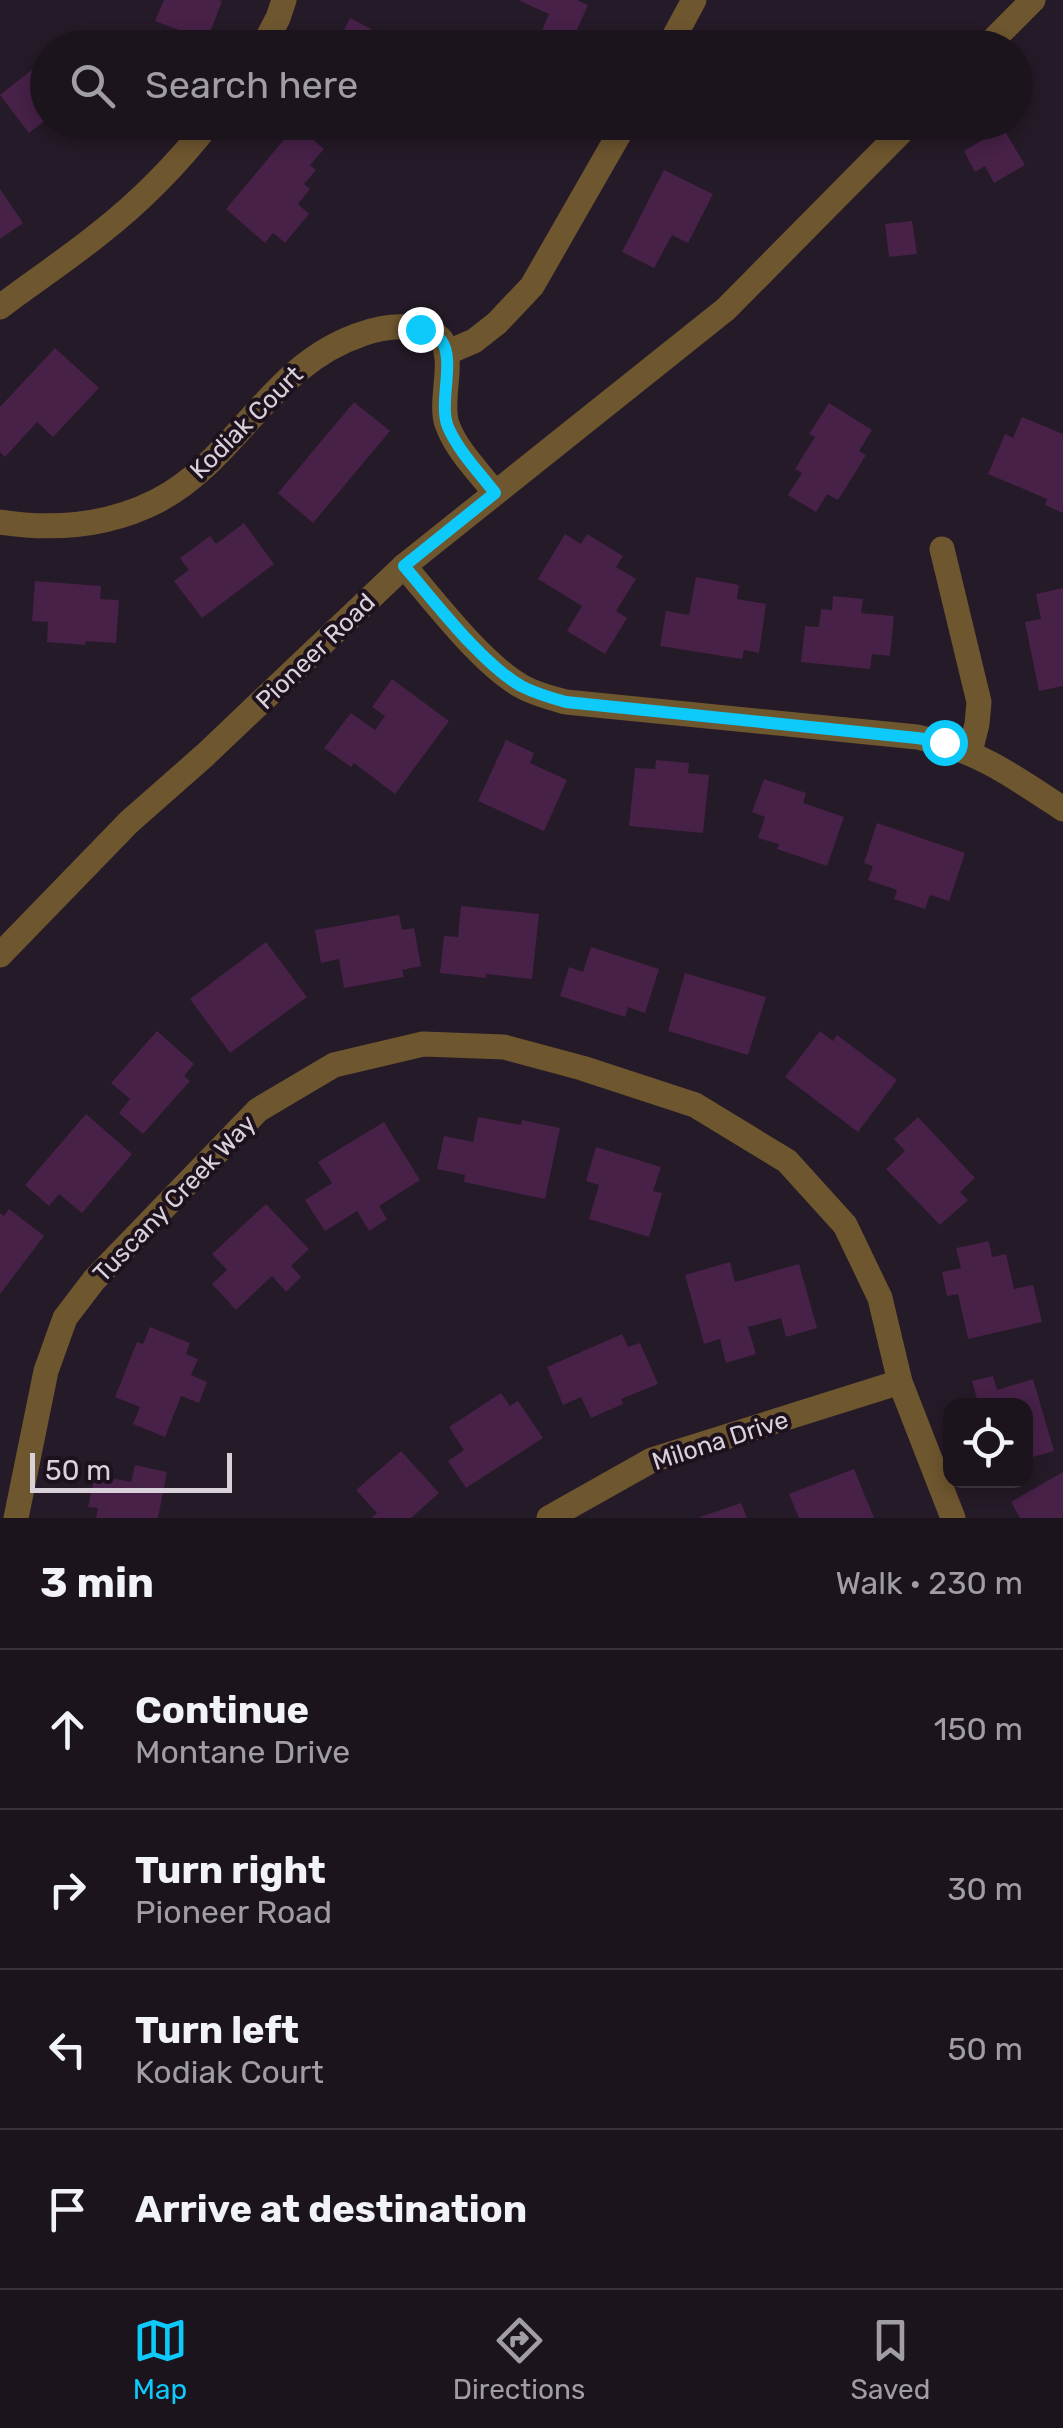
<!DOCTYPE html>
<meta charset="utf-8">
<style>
:root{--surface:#1c141d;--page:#251d26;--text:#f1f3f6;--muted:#a09ea4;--line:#3a333b;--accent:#0dcafa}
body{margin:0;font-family:Rubik,sans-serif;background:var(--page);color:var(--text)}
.controls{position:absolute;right:30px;bottom:30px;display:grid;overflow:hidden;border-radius:20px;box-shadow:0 5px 15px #0003}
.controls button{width:90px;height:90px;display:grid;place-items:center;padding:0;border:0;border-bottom:2px solid var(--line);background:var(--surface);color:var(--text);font:50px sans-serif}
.scale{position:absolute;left:30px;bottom:25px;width:202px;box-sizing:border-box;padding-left:10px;border:5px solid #d9d1da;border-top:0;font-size:28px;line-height:35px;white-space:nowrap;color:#d9d1da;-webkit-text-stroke:8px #1c111d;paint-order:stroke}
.stop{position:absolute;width:30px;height:30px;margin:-22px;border:8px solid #0dcafa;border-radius:50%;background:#fff}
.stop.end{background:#0dcafa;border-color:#fff;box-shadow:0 2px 10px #0008}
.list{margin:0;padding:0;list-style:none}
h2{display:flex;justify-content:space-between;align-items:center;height:130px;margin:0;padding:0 40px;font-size:42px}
h2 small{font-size:32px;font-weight:400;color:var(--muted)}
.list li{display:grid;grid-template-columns:65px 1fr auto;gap:30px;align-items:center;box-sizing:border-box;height:160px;padding:0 40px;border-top:2px solid var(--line)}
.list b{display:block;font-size:38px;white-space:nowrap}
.list p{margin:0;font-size:32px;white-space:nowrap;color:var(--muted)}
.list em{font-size:32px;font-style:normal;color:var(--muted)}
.icon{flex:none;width:55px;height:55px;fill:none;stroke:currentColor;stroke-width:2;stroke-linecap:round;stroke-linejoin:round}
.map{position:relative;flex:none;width:1063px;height:1518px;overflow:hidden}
.search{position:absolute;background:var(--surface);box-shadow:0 5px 15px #0003;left:30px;right:30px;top:30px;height:110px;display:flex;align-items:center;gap:25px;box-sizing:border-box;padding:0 35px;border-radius:55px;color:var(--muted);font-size:38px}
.sheet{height:770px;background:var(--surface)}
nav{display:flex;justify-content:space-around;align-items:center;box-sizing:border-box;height:140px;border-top:2px solid var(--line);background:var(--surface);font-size:28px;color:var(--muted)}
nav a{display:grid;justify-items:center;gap:5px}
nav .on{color:var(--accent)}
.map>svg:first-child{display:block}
</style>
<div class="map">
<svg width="1063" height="1518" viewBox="0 0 1063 1518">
<rect width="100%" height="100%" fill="#251a27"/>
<g fill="#472148">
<path d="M164,0H219L222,1L209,35H192L155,21Z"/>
<path d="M518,0H577L588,5L570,45L541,33L549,14Z"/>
<path d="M350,18L392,40L388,48H335Z"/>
<path d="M48,57V118L29,133L0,95Z"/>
<path d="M296,125L324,149L310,165L316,170L304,184L310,189L298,204L309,214L285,243L273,233L265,243L226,209Z"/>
<path d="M1003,128L1025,165L994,183L985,166L975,172L964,151Z"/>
<path d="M664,170L713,194L688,243L672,235L654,268L622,252Z"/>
<path d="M0,189L23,223L0,239Z"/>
<path d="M912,221L917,254L889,257L885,224Z"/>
<path d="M55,348L99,388L53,437L37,422L5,457L0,452V407Z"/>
<path d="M354,402L390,431L313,523L278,493Z"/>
<path d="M829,403L872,430L859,451L866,455L838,500L827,494L816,512L788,495L802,473L795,469L815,437L809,434Z"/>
<path d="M1022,417L1063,434V513L1045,505L1047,499L988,474L1005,434L1013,438Z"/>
<path d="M244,523L274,564L202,618L174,581L189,570L180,558L210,536L216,544Z"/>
<path d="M565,534L581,544L587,534L623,556L616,567L636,579L616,611L627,618L605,654L567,631L582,606L538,579Z"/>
<path d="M696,577L739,585L737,599L766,604L759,653L744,650L742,659L660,646L666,611L689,615Z"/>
<path d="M35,581L101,586L100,599L119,600L116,643L86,641L85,645L47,642L48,622L32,621Z"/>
<path d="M1063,588V686L1039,691L1025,622L1041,619L1036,594Z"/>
<path d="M833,596L863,599L861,613L894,616L890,656L872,654L870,669L801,662L805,626L819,627L821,609L832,610Z"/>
<path d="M392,679L449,721L395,794L354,763L351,767L324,748L351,713L375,730L385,716L372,707Z"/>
<path d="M506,740L534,753L530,763L567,780L544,831L478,801Z"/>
<path d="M656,760L689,763L688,773L709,775L703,833L629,826L635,768L655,769Z"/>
<path d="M764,779L806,793L803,803L844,817L827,866L777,849L779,844L758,838L765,817L752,812Z"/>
<path d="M877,823L965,853L949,901L930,895L925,909L894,899L897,890L868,880L873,866L864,863Z"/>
<path d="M461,906L539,914L532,979L486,974V978L440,973L444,936L458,937Z"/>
<path d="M399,915L402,930L414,928L421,966L402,970L404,977L344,988L339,959L321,963L315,930Z"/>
<path d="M266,942L307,997L230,1053L190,999Z"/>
<path d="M591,947L659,969L645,1013L628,1007L625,1017L560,996L569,967L583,972Z"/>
<path d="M685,973L766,997L748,1055L668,1031Z"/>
<path d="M157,1031L194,1064L184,1076L190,1081L143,1134L119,1113L130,1099L111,1083Z"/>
<path d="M820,1031L833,1041L837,1035L897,1080L858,1132L785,1077Z"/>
<path d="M86,1114L132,1154L82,1213L59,1194L49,1206L25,1185Z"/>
<path d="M478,1117L521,1125L522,1120L560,1128L545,1199L464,1182L465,1175L437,1169L444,1136L473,1142Z"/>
<path d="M918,1117L975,1178L960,1192L968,1200L940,1225L886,1169L905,1151L894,1139Z"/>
<path d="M384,1122L420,1180L379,1206L387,1219L369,1231L357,1211L325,1231L305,1200L332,1183L318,1162Z"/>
<path d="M596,1147L661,1167L653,1191L662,1193L649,1237L589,1219L599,1185L586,1181Z"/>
<path d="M266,1204L309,1249L291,1266L301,1277L286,1292L272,1276L236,1310L212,1284L227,1270L212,1254Z"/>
<path d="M9,1209L44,1236L0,1294V1213L4,1216Z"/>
<path d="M989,1241L992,1257L1006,1254L1014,1289L1033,1285L1042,1322L968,1339L958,1294L947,1296L942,1272L961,1268L956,1248Z"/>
<path d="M730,1262L735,1282L799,1264L817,1328L786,1337L781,1318L748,1327L756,1354L726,1363L720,1339L704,1344L685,1275Z"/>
<path d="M150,1327L190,1343L186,1354L198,1359L191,1375L207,1382L199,1403L181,1396L165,1437L133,1424L140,1407L115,1397L137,1342L143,1344Z"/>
<path d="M622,1334L628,1347L640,1343L658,1384L621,1399L623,1404L591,1418L581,1397L563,1405L547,1367Z"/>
<path d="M993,1376L997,1390L1033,1379L1054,1451L1026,1459V1406H979L972,1381Z"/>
<path d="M501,1393L510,1406L518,1401L543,1438L466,1488L448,1461L464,1450L449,1427Z"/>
<path d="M401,1451L439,1493L411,1518H371L377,1513L356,1490Z"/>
<path d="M135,1465L167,1472L158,1518H96L98,1508L88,1507L95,1475L131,1482Z"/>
<path d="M854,1469L874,1518H799L789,1494Z"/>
<path d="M1063,1472V1518H1020L1011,1502Z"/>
<path d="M741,1503L747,1518H700V1517Z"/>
</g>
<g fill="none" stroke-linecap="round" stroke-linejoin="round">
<g stroke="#6e562f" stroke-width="25">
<path d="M262,48L278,18L284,0"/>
<path d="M668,48L694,0"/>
<path d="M985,48L1033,0"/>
<path d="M0,307C33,282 68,259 100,233C141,201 178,163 210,122"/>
<path d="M446,353L474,341L497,323L532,286L626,122"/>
<path d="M0,522C53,530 108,526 157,501C239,458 270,364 362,334C376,329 393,326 407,327C418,328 435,331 442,341C455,361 439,401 447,424C456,450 479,472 495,493"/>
<path d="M942,549L979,702L977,724L970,752"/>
<path d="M404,566C435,602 481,663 521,686C535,694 551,698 566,702L917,737C974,748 1015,777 1063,809"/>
<path d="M0,955L129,822L205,755L404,566L726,309L911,122"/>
<path d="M16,1518L46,1371L65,1318L94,1280L258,1110L334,1065L423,1044L504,1047L582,1068L695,1105L787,1161L845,1225L880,1298L900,1382L953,1518"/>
<path d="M549,1518L652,1460L900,1382"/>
</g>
</g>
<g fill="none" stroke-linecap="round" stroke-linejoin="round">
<path stroke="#0dcafa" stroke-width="12" d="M420,329C427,331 436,334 441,340C456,360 438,403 448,427C459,452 479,472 495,493L404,566C435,602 481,663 521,686C535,693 551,698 566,702L917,738L944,742"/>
</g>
<g text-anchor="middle" stroke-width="8" stroke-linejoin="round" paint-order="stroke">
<g font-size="25" fill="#d9d1da" stroke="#1c111d">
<text transform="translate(246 422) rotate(-45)" y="9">Kodiak Court</text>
<text transform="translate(315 651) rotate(-44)" y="9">Pioneer Road</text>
<text transform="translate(174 1198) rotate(-46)" y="9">Tuscany Creek Way</text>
<text transform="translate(720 1440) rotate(-18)" y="9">Milona Drive</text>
</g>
</g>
</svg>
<div class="controls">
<button><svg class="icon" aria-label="locate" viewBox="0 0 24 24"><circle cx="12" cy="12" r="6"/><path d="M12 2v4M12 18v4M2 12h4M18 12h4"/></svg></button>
</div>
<div class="scale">50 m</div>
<div class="stop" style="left:944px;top:742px"></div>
<div class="stop end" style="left:420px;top:329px"></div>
<div class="search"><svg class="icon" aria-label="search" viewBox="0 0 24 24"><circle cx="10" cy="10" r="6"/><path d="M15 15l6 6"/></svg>Search here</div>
</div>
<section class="sheet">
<h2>3 min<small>Walk · 230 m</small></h2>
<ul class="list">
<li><svg class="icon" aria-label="ahead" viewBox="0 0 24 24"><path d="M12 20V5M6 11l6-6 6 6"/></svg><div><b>Continue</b><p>Montane Drive</p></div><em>150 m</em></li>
<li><svg class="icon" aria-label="right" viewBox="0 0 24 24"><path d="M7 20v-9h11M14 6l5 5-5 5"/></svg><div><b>Turn right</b><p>Pioneer Road</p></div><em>30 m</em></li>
<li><svg class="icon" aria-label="left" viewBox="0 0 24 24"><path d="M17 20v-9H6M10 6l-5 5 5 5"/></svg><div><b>Turn left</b><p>Kodiak Court</p></div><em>50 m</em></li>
<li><svg class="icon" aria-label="arrive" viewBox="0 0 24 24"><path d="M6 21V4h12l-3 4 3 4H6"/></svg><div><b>Arrive at destination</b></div></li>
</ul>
</section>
<nav>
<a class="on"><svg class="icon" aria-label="map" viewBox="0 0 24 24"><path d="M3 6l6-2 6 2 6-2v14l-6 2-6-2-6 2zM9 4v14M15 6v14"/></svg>Map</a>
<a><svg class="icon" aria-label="directions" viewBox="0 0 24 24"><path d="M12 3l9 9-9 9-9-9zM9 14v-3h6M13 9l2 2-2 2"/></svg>Directions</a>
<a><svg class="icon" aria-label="saved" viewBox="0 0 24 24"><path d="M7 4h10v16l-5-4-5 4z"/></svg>Saved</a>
</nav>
